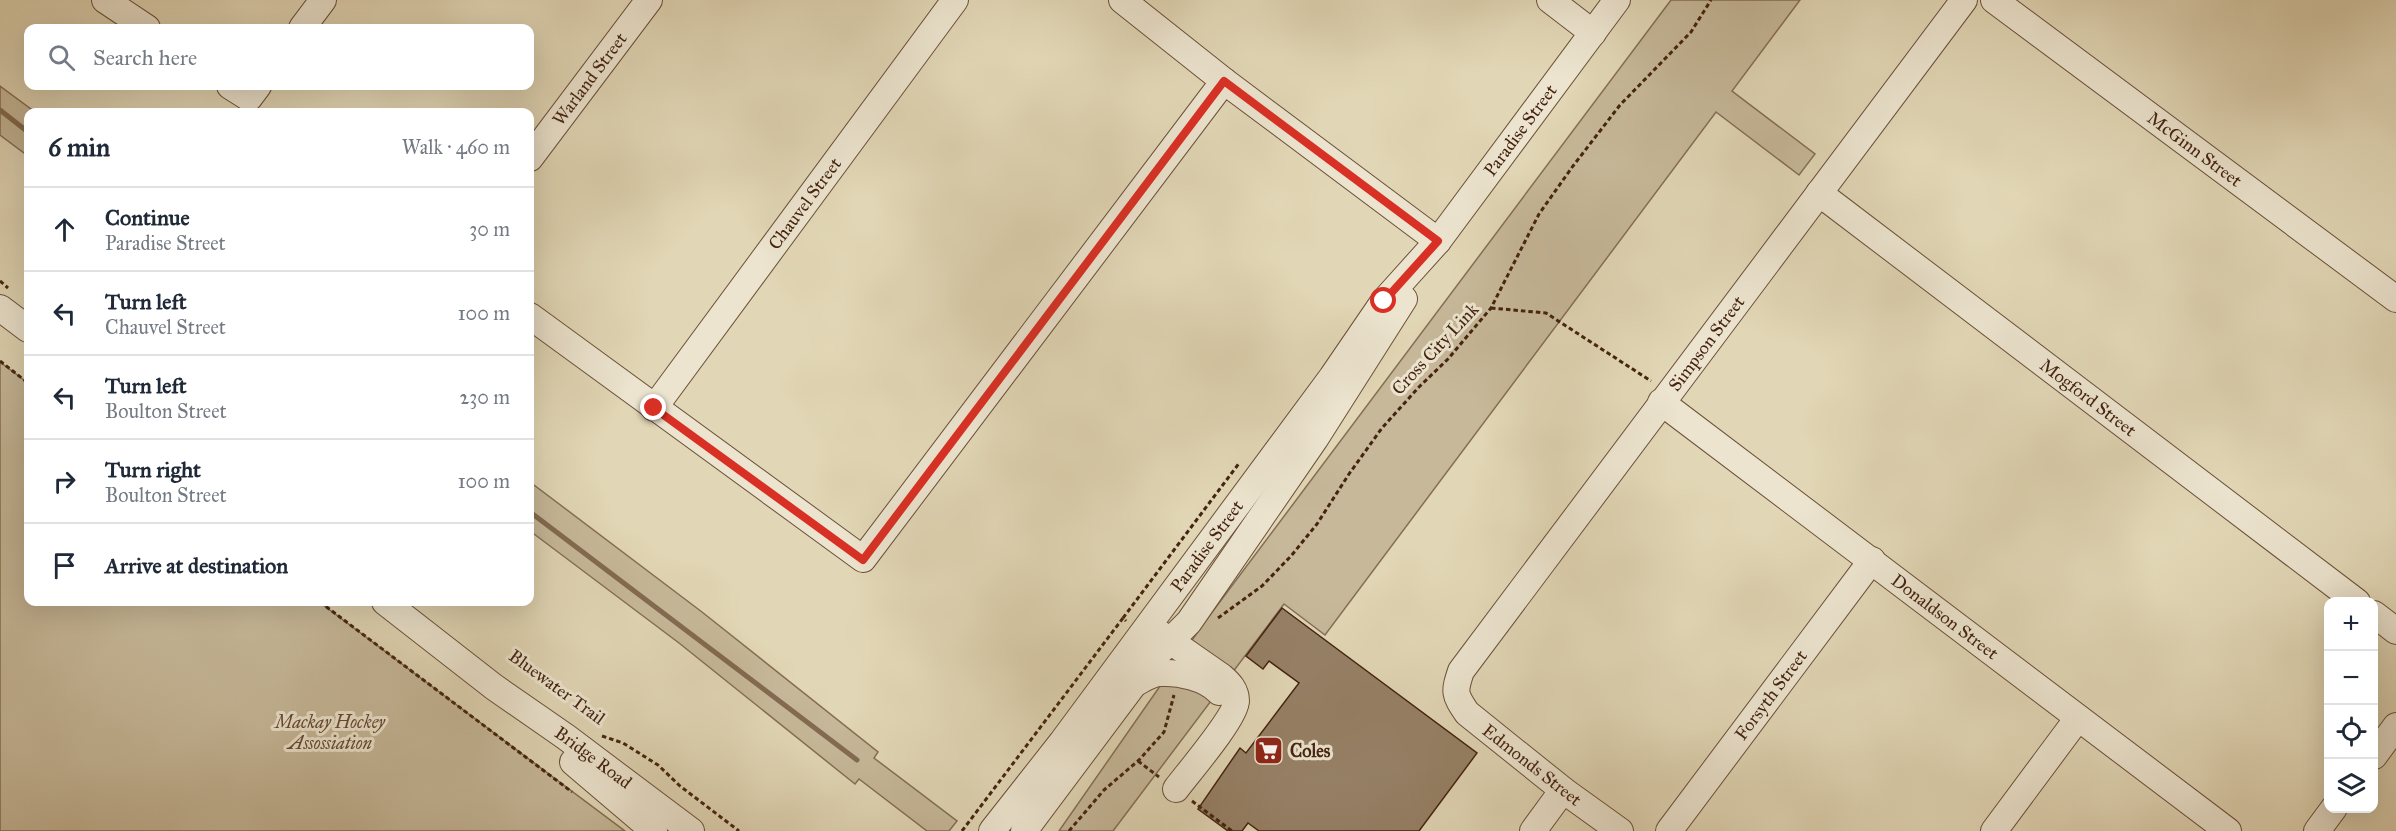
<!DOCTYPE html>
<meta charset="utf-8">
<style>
:root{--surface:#fff;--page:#f6f6f7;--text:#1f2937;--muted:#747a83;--line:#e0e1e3}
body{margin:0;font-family:"IM FELL Great Primer",serif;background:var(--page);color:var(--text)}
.controls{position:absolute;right:18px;bottom:18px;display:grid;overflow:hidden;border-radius:12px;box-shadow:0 6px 24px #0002}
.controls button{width:54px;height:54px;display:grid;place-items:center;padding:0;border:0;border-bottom:2px solid var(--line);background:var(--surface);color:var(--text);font:30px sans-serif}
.stop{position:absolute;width:18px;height:18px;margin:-14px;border:4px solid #d93025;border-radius:50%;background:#fff}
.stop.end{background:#d93025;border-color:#fff;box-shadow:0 2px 6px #0008}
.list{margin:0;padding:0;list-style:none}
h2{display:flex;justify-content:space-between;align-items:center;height:78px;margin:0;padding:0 24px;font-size:26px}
h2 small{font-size:20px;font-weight:400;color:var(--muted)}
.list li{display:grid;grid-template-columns:39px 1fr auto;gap:18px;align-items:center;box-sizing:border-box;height:84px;padding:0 24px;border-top:2px solid var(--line)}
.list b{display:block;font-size:22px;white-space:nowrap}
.list p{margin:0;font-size:20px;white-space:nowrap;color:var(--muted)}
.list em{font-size:20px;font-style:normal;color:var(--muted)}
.icon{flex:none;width:33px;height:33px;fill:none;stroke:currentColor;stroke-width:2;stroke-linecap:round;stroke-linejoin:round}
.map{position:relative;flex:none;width:2396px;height:831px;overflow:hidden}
.search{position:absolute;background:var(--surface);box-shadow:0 6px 24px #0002;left:24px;top:24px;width:510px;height:66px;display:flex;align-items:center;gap:15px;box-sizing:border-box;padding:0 21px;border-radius:12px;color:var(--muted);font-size:22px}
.panel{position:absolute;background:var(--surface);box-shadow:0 6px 24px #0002;left:24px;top:108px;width:510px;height:498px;border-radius:12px}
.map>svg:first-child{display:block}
</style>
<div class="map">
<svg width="2396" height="831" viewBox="0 0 2396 831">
<rect width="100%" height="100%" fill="#e1d6b5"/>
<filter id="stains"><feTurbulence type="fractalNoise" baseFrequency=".00333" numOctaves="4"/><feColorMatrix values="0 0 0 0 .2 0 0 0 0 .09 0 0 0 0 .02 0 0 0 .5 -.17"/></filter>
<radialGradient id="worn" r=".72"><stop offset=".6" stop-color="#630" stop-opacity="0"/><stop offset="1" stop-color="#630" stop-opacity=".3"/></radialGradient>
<g fill="#c6b899" stroke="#856e54" stroke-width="1.5">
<path d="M1671,0H1800L1732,91L1815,154L1799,175L1716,112L1325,635L1284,604L1113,831H1059L1204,623Z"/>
<path d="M0,86L35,112H28V156L0,135Z"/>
<path d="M0,362L28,383V602H319L625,831H0Z"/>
<path d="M530,482L702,612L878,752L874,758L957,821L949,831H927L859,779L855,784L679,643L530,531Z"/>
</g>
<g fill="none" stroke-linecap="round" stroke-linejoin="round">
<g stroke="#826a51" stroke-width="5">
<path d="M0,110L28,132"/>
<path d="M530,512L857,760"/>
</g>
</g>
<path fill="#968066" stroke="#442310" stroke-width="1.5" d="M1282,608L1477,753L1419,831H1259L1248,823L1242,831H1228L1198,809L1240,748L1246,753L1299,683L1269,661L1263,669L1246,656Z"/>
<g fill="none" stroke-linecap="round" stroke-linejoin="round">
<defs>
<g id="minor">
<path d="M105,0L147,28"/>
<path d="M1122,0L1224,81L1438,241"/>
<path d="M1550,0L1593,33"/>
<path id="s1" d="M1994,0L2396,299"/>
<path d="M302,28L323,0"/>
<path d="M230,86L249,98L258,86"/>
<path id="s2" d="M530,158L649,0"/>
<path id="s3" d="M1819,193L2357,602"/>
<path d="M0,308L28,329"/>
<path d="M530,316L863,559L1224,81"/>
<path id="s4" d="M1661,402L2228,831"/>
<path id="s5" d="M654,408L955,0"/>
<path id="s6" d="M385,602L494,687L566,737L691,831"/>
<path d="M2374,614L2396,631"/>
<path d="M1156,631L1222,677C1229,683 1236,690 1236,701C1236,717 1188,773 1176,789"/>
<path d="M1134,684C1142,680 1151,673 1161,673C1179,672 1206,678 1219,692"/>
<path d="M2374,756L2396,726"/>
<path d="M573,762L654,831"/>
<path id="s7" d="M992,831L1062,742L1332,377L1384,301L1438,241L1617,0"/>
<path d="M1024,831L1155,656L1189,622L1315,439L1404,299"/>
<path d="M1533,831L1563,790"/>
<path id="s8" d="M1620,831L1563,790L1467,713C1454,694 1454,692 1461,671L1964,0"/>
<path id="s9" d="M1669,831L1872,560"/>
<path d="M1994,831L2078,718"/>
<path d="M2317,831L2334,808"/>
</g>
</defs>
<use href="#minor" stroke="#6b5039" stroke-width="28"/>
<g stroke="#442310" stroke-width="3" stroke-dasharray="4.5 3" stroke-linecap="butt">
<path d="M0,281L8,288"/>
<path d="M1491,308L1546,313L1651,381"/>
<path d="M0,361L28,383"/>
<path d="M320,602L572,792"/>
<path d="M1123,618L1240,462"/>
<path d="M1218,618L1262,586L1291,556L1317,524L1349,474L1382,428L1419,387L1448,359L1491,308L1539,214L1573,166L1620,105L1691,32L1711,0"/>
<path d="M602,736L623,743L658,765L680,786L739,831"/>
<path d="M1138,761L1159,777"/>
<path d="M1192,801L1232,831"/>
<path d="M962,831L1123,618L1126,621"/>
<path d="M1069,831L1104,790L1139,760L1164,732L1174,695"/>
</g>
<use href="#minor" stroke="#ece4cf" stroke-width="26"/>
</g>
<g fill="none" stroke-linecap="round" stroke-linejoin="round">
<path stroke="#d93025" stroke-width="8" d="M654,408L863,560L1224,81L1438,241L1384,301"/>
</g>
<defs>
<symbol id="supermarket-square" viewBox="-11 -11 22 22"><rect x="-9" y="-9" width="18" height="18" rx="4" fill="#8f2418" stroke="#ece4cf"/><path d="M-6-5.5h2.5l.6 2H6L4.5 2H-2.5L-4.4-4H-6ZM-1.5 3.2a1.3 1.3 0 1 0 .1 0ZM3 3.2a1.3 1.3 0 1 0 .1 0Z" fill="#fff"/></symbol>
</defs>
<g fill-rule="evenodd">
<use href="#supermarket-square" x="1252" y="734" width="33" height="33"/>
</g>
<g text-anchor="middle" stroke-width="6" stroke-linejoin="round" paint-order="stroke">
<g font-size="18" fill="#442310" stroke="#ece4cf">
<text dy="6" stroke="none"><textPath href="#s2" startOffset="99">Warland Street</textPath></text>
<text dy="6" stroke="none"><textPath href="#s7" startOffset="878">Paradise Street</textPath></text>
<text dy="6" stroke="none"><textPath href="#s1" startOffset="250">McGinn Street</textPath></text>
<text dy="6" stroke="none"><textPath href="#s5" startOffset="254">Chauvel Street</textPath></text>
<text dy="6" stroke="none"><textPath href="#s8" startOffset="648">Simpson Street</textPath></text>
<text transform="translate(1435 349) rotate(-47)" y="6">Cross City Link</text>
<text dy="6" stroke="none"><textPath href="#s3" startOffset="338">Mogford Street</textPath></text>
<text dy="6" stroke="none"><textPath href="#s7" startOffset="357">Paradise Street</textPath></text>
<text dy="6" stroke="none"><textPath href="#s4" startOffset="356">Donaldson Street</textPath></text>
<text transform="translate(557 687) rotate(36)" y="6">Bluewater Trail</text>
<text dy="6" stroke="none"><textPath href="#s9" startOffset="170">Forsyth Street</textPath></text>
<text dy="6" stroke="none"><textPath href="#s6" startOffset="260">Bridge Road</textPath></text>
<text transform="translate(1532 765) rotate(38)" y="6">Edmonds Street</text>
</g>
<g font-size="18" font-style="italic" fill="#644832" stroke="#ece4cf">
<text x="330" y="728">Mackay Hockey<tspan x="330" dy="21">Assossiation</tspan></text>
</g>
<g font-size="18" font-weight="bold" fill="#442310" stroke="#ece4cf" text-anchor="start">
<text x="1290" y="757">Coles</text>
</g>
</g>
<rect width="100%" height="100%" filter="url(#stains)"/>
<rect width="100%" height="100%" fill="url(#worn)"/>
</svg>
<div class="controls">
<button>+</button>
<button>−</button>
<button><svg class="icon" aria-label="locate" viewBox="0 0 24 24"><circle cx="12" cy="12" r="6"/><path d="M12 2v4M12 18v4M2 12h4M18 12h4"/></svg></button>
<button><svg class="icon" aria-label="layers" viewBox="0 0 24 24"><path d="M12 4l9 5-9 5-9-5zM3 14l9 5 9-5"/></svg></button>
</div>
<div class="stop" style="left:1384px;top:301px"></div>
<div class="stop end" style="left:654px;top:408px"></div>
<div class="search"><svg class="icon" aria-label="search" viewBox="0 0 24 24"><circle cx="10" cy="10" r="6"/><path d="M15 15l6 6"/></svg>Search here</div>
<section class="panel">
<h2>6 min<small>Walk · 460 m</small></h2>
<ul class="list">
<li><svg class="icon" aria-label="ahead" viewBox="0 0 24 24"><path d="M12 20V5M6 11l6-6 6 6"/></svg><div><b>Continue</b><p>Paradise Street</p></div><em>30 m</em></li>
<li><svg class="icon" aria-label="left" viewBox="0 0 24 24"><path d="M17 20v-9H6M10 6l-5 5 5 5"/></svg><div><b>Turn left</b><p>Chauvel Street</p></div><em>100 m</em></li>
<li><svg class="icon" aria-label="left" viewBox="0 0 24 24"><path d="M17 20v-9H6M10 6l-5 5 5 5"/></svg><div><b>Turn left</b><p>Boulton Street</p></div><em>230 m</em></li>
<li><svg class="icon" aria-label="right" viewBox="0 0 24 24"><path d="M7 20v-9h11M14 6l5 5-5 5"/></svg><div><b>Turn right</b><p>Boulton Street</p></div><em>100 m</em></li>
<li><svg class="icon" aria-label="arrive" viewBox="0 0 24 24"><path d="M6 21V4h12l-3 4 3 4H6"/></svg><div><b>Arrive at destination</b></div></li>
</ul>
</section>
</div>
